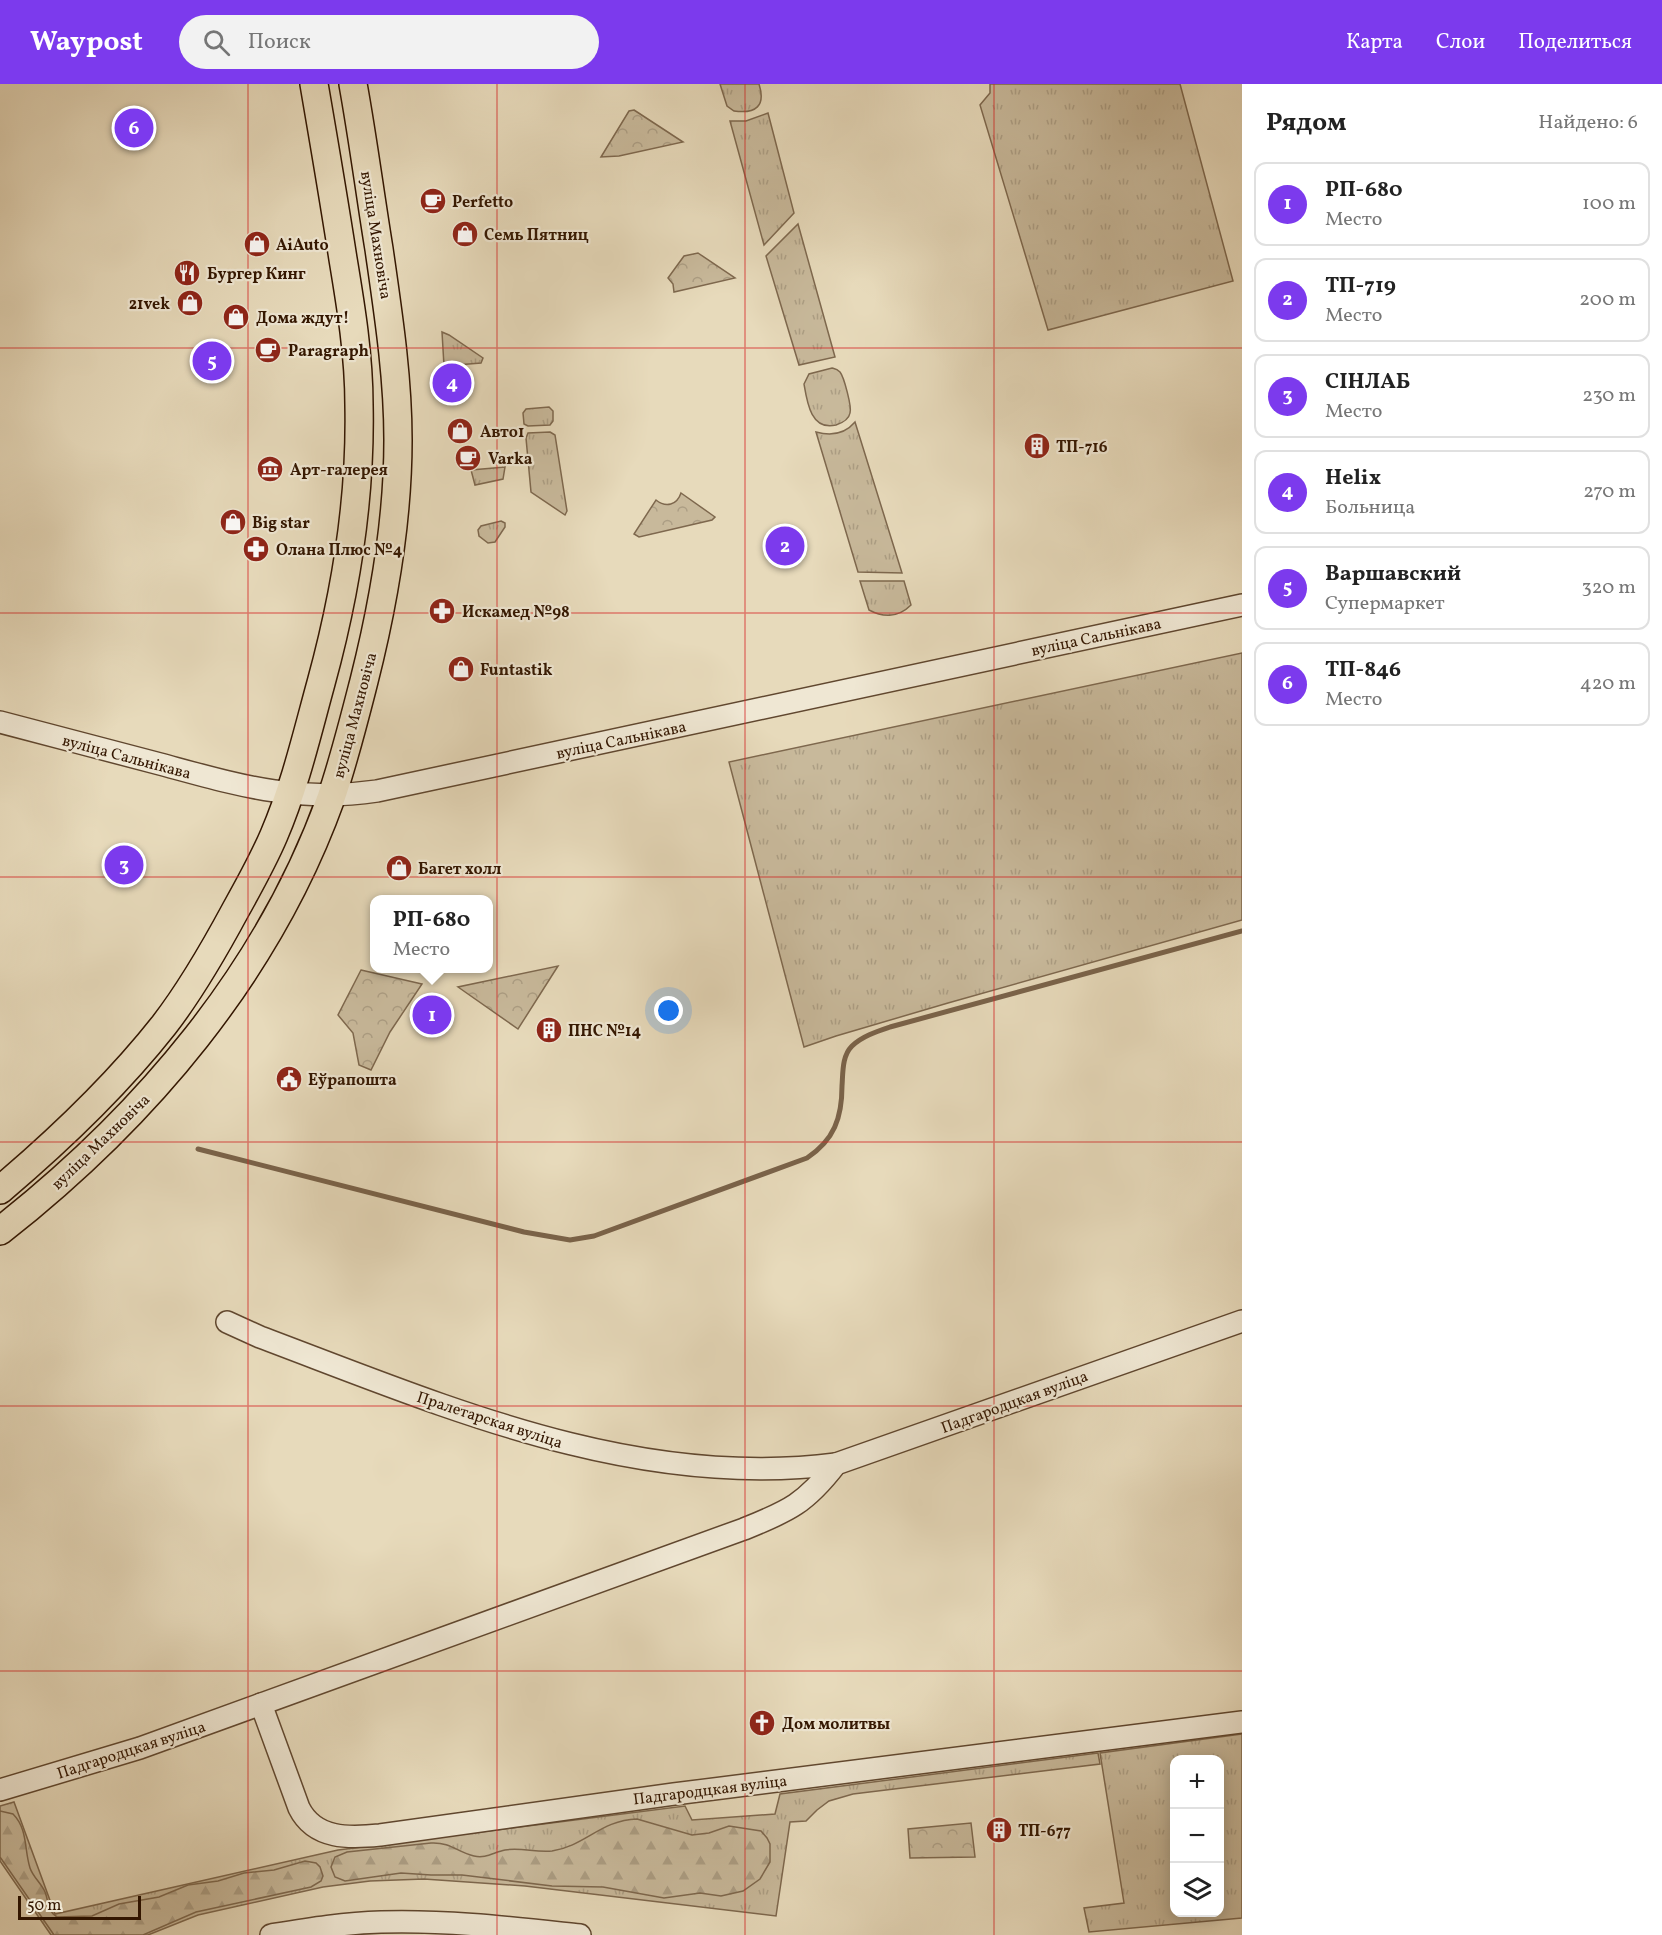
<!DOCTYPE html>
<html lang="ru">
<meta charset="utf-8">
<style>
:root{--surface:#fff;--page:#f2f2f2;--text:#222;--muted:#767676;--line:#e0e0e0;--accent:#7c3aed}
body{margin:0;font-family:Vollkorn,serif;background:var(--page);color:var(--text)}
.controls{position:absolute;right:18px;bottom:18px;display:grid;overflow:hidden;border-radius:12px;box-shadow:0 3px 15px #0003}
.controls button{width:54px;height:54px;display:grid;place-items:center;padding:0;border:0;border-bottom:2px solid var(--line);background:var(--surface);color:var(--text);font:30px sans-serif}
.scale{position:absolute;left:18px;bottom:15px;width:123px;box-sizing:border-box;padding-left:6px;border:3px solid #331600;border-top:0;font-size:16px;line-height:21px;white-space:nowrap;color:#331600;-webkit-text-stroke:4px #efe7d3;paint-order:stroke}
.you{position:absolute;left:669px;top:927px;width:21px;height:21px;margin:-15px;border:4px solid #fff;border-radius:50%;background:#1a73e8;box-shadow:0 0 0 9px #1a73e833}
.badge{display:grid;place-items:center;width:39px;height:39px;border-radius:50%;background:var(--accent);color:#fff;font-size:20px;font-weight:700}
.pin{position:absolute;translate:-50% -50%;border:3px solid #fff;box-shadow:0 2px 6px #0006}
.popup{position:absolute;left:370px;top:811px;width:123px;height:78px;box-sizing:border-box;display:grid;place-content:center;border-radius:12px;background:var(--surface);filter:drop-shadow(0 2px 4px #0005);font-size:20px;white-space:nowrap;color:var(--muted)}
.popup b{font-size:22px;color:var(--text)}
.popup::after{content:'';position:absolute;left:50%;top:100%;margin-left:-12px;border:12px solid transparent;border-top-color:var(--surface)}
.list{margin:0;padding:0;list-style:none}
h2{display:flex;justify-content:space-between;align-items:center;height:78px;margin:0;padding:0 24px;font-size:26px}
h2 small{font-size:20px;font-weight:400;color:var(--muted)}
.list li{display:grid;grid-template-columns:39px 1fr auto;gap:18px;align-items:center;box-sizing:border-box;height:84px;margin:0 12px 12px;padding:0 12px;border:2px solid var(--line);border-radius:12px}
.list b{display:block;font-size:22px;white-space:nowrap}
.list p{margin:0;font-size:20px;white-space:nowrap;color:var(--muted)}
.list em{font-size:20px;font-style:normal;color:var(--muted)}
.icon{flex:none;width:33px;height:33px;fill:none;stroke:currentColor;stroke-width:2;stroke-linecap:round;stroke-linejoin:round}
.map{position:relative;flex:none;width:1242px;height:1851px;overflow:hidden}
header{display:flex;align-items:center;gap:36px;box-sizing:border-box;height:84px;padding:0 30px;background:var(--accent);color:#fff}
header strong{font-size:28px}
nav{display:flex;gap:33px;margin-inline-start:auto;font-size:21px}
.search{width:420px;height:54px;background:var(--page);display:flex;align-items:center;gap:15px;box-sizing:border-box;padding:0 21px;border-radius:33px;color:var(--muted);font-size:22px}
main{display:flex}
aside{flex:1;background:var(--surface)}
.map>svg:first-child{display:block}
</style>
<header>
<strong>Waypost</strong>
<div class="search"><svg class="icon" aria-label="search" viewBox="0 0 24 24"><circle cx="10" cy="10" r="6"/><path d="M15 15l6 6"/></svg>Поиск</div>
<nav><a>Карта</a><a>Слои</a><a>Поделиться</a></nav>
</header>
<main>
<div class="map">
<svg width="1242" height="1851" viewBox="0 0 1242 1851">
<defs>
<pattern id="grass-tufts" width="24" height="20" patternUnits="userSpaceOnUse" patternTransform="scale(1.5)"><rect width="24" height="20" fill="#c8b99b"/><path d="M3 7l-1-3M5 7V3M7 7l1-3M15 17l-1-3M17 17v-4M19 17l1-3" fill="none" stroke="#ac9e84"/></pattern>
<pattern id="forest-firs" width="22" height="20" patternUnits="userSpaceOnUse" patternTransform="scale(1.5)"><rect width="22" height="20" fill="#c8b99b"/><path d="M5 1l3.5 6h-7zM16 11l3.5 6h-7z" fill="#ac9e84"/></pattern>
<pattern id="park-crowns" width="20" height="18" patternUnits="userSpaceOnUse" patternTransform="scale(1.5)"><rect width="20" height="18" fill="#c8b99b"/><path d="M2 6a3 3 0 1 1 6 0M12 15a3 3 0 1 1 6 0" fill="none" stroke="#ac9e84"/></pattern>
</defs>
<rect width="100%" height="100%" fill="#e7dabb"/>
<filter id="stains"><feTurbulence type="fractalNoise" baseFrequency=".00333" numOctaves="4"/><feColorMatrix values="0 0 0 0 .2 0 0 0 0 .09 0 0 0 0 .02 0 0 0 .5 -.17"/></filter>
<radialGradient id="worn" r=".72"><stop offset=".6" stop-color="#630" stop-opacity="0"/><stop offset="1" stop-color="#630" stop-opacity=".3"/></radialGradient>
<g fill="url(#grass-tufts)" stroke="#7e684e" stroke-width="1.5" fill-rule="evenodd">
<path d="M720,0H759C766,22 756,30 734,27L727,22Z"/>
<path d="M990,0H1180L1233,197L1048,246L980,21L990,9Z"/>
<path d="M768,29L794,129L764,161L730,37H746Z"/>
<path d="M798,140L835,273L799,281L766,172Z"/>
<path d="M442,248L449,251L483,274L481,279L444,282Z"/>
<path d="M832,284C836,285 837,285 840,288C844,293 852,323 850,329C849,335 842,339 836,341C811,347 807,318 804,300L809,290Z"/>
<path d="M549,323L553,327V337L550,341L528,342L524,340L523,329L526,325Z"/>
<path d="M855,338L902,489L858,488L816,348C831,352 845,350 855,338Z"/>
<path d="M550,348L555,351L567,427L565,431L531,408L526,354L528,349Z"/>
<path d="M505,383L503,395L475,401L471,386Z"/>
<path d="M501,437L505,439V443L495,458L488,459L479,452L478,446L481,442Z"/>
<path d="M860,497H904L911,521C899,533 884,534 869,526Z"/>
<path d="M1242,569V836L948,919L836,952L804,963L729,678Z"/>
<path d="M1242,1650V1834L1089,1848L1084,1824L1124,1819L1100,1669ZM1174,1676H1220V1828H1174Z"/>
<path d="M1098,1669L1100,1680L853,1710L829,1717L817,1726L806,1737L790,1738L776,1832L525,1802L424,1795L370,1797L323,1803L198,1831L148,1851H51L0,1777V1722L14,1718L55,1830L338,1766L685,1722L692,1736L775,1730L780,1710Z"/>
</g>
<g fill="url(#forest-firs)" stroke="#7e684e" stroke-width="1.5">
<path d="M0,1727L13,1730C28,1745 24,1765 30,1784C33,1793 41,1799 45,1808C49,1818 47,1827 57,1833L92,1832L119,1820L159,1813L188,1801L218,1797L244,1789L274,1786L305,1777L316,1779L320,1783L323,1792L321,1797L311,1803L196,1828L143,1851H54L0,1773Z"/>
<path d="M637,1735L692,1751L709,1749L729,1742L761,1747L767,1754L770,1760V1778L760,1795L743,1807L721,1812L700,1809L664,1814L603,1803L552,1802L462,1791H431L401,1789L345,1797L335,1793L331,1783L335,1773L347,1768L431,1759C451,1758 457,1768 474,1772C486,1775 494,1768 505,1766C521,1763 536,1769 552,1767C585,1762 601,1736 637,1735Z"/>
</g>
<g fill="url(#park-crowns)" stroke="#7e684e" stroke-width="1.5">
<path d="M634,26L683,58L619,72L601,73L629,27Z"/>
<path d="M698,169L735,194L674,208L673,200L668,194L684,172Z"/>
<path d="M681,409L715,433L712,436L639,453L634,450L656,416C666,424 677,421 681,409Z"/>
<path d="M558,882L518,945L458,903Z"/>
<path d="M361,886L422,900L390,948L371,986L359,981L353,949L338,931Z"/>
<path d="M971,1739L975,1773L910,1774L908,1745Z"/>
</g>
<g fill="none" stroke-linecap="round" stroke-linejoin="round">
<path stroke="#7a634a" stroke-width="5" d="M198,1065L524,1148L570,1156L594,1152L807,1074C834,1056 842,1034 842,1002C843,988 842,972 852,962C862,952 878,947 890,943L1242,847"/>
<defs>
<g id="minor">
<path d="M0,638C53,652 107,666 160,680C238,701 295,719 377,707L1242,521"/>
<path d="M227,1238L260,1253C444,1322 634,1406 836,1380"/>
<path d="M261,1620L299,1724C315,1756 350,1754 380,1751L674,1710L1242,1638"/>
<path d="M0,1706L140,1664L744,1445C789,1427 806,1419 836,1380L1242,1237"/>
<path d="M271,1851C308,1845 344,1839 381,1838C448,1836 514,1844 580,1851"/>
</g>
<g id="major">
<path d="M0,1106C59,1056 116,1002 164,941C191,906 214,866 235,827C249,802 263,777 274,751C295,702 307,650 321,599C346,508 361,416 359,321C359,272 351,223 343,175C334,117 324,58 314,0"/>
<path d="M0,1147C145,1033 268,889 331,714C344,676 354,636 364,597C384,518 398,438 398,356C398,292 388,228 379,165C370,110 363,55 353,0"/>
</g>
</defs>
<use href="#minor" stroke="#60472f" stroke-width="24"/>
<use href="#major" stroke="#331600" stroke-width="30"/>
<use href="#minor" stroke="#efe7d3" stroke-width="21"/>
<use href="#major" stroke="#e7dabb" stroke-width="27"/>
</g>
<path fill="none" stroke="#d62828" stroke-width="1.5" stroke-opacity="0.55" d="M248,0V1851M497,0V1851M745,0V1851M994,0V1851M0,264H1242M0,529H1242M0,793H1242M0,1058H1242M0,1322H1242M0,1587H1242"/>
<defs>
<symbol id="cafe-disc" viewBox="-11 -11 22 22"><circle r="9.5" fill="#8f2418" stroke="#efe7d3"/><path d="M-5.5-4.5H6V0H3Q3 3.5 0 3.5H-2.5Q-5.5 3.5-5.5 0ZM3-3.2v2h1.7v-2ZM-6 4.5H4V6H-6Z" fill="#fff"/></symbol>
<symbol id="shop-disc" viewBox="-11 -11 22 22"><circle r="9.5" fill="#8f2418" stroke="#efe7d3"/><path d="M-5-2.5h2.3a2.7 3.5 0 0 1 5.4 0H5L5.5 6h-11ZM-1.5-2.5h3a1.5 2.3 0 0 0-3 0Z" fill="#fff"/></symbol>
<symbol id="restaurant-disc" viewBox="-11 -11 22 22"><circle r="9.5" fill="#8f2418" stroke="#efe7d3"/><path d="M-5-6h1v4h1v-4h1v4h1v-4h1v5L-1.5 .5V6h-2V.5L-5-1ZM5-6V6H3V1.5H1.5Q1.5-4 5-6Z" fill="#fff"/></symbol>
<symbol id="building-disc" viewBox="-11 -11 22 22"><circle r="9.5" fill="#8f2418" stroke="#efe7d3"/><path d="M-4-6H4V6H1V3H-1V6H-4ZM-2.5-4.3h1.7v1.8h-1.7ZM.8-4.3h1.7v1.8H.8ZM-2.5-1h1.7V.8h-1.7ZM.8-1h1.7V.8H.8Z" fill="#fff"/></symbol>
<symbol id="museum-disc" viewBox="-11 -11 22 22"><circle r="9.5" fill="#8f2418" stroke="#efe7d3"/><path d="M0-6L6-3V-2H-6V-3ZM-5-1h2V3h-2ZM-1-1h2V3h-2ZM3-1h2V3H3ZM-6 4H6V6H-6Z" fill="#fff"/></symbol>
<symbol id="pharmacy-disc" viewBox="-11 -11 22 22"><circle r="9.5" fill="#8f2418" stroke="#efe7d3"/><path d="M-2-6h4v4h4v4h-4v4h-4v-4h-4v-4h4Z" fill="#fff"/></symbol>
<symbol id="civic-disc" viewBox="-11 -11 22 22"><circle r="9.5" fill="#8f2418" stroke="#efe7d3"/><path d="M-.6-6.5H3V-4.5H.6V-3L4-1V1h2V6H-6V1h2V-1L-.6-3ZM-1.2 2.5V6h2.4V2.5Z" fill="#fff"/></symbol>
<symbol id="church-disc" viewBox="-11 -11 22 22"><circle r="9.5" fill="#8f2418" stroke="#efe7d3"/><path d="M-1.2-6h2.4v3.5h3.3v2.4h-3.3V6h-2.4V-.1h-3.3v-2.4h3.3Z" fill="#fff"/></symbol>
</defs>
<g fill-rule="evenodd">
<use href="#cafe-disc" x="418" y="102" width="30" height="30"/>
<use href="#shop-disc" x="450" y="135" width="30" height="30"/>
<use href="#shop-disc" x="242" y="145" width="30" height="30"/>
<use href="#restaurant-disc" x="172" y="174" width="30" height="30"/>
<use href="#shop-disc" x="175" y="204" width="30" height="30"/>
<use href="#shop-disc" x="221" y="218" width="30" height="30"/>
<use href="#cafe-disc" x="253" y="251" width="30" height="30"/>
<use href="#shop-disc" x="445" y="332" width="30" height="30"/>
<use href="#building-disc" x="1022" y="347" width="30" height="30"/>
<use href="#cafe-disc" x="453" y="359" width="30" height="30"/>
<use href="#museum-disc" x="255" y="370" width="30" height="30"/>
<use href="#shop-disc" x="218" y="423" width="30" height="30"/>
<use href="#pharmacy-disc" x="241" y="450" width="30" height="30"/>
<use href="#pharmacy-disc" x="427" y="512" width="30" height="30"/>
<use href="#shop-disc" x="446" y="570" width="30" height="30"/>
<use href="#shop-disc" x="384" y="769" width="30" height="30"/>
<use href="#building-disc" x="534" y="931" width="30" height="30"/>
<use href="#civic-disc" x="274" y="980" width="30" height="30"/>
<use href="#church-disc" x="747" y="1624" width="30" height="30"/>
<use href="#building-disc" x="984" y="1731" width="30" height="30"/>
</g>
<g text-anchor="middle" stroke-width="4.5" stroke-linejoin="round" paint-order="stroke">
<g font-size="16" font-weight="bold" fill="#331600" stroke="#efe7d3" text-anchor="start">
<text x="452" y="123">Perfetto</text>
<text x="484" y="156">Семь Пятниц</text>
<text x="276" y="166">AiAuto</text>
<text x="207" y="195">Бургер Кинг</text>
<text x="170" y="225" text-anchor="end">21vek</text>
<text x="256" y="239">Дома ждут!</text>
<text x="288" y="272">Paragraph</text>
<text x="480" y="353">Авто1</text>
<text x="1056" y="368">ТП-716</text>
<text x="488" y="380">Varka</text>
<text x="290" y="391">Арт-галерея</text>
<text x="252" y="444">Big star</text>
<text x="276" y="471">Олана Плюс №4</text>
<text x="462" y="533">Искамед №98</text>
<text x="480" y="591">Funtastik</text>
<text x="418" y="790">Багет холл</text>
<text x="568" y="952">ПНС №14</text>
<text x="308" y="1001">Еўрапошта</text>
<text x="782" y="1645">Дом молитвы</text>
<text x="1018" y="1752">ТП-677</text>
</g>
<g font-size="16" fill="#331600" stroke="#efe7d3">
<text transform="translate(377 151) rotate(81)" y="6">вуліца Махновіча</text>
<text transform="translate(1096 552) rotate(-12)" y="6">вуліца Сальнікава</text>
<text transform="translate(354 631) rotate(-75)" y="6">вуліца Махновіча</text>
<text transform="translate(621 655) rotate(-12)" y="6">вуліца Сальнікава</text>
<text transform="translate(127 672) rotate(15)" y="6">вуліца Сальнікава</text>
<text transform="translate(100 1057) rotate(-44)" y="6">вуліца Махновіча</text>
<text transform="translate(1014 1317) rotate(-20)" y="6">Падгародцкая вуліца</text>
<text transform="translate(490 1335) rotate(18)" y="6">Пралетарская вуліца</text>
<text transform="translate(131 1665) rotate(-18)" y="6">Падгародцкая вуліца</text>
<text transform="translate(710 1705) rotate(-7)" y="6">Падгародцкая вуліца</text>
</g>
</g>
<rect width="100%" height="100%" filter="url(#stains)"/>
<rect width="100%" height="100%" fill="url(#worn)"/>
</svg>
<div class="controls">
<button>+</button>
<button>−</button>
<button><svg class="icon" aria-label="layers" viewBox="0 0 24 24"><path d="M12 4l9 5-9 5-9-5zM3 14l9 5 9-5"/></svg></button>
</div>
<div class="scale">50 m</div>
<div class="you"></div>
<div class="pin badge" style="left:432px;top:931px">1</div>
<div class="popup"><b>РП-680</b>Место</div>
<div class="pin badge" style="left:785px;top:462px">2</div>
<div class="pin badge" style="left:124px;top:781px">3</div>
<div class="pin badge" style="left:452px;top:299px">4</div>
<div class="pin badge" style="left:212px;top:277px">5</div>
<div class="pin badge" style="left:134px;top:44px">6</div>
</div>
<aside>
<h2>Рядом<small>Найдено: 6</small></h2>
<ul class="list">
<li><span class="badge">1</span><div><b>РП-680</b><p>Место</p></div><em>100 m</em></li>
<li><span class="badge">2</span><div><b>ТП-719</b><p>Место</p></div><em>200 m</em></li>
<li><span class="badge">3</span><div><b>СІНЛАБ</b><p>Место</p></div><em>230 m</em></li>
<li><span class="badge">4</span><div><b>Helix</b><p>Больница</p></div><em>270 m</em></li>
<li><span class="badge">5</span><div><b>Варшавский</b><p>Супермаркет</p></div><em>320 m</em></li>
<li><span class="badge">6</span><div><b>ТП-846</b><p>Место</p></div><em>420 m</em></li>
</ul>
</aside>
</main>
